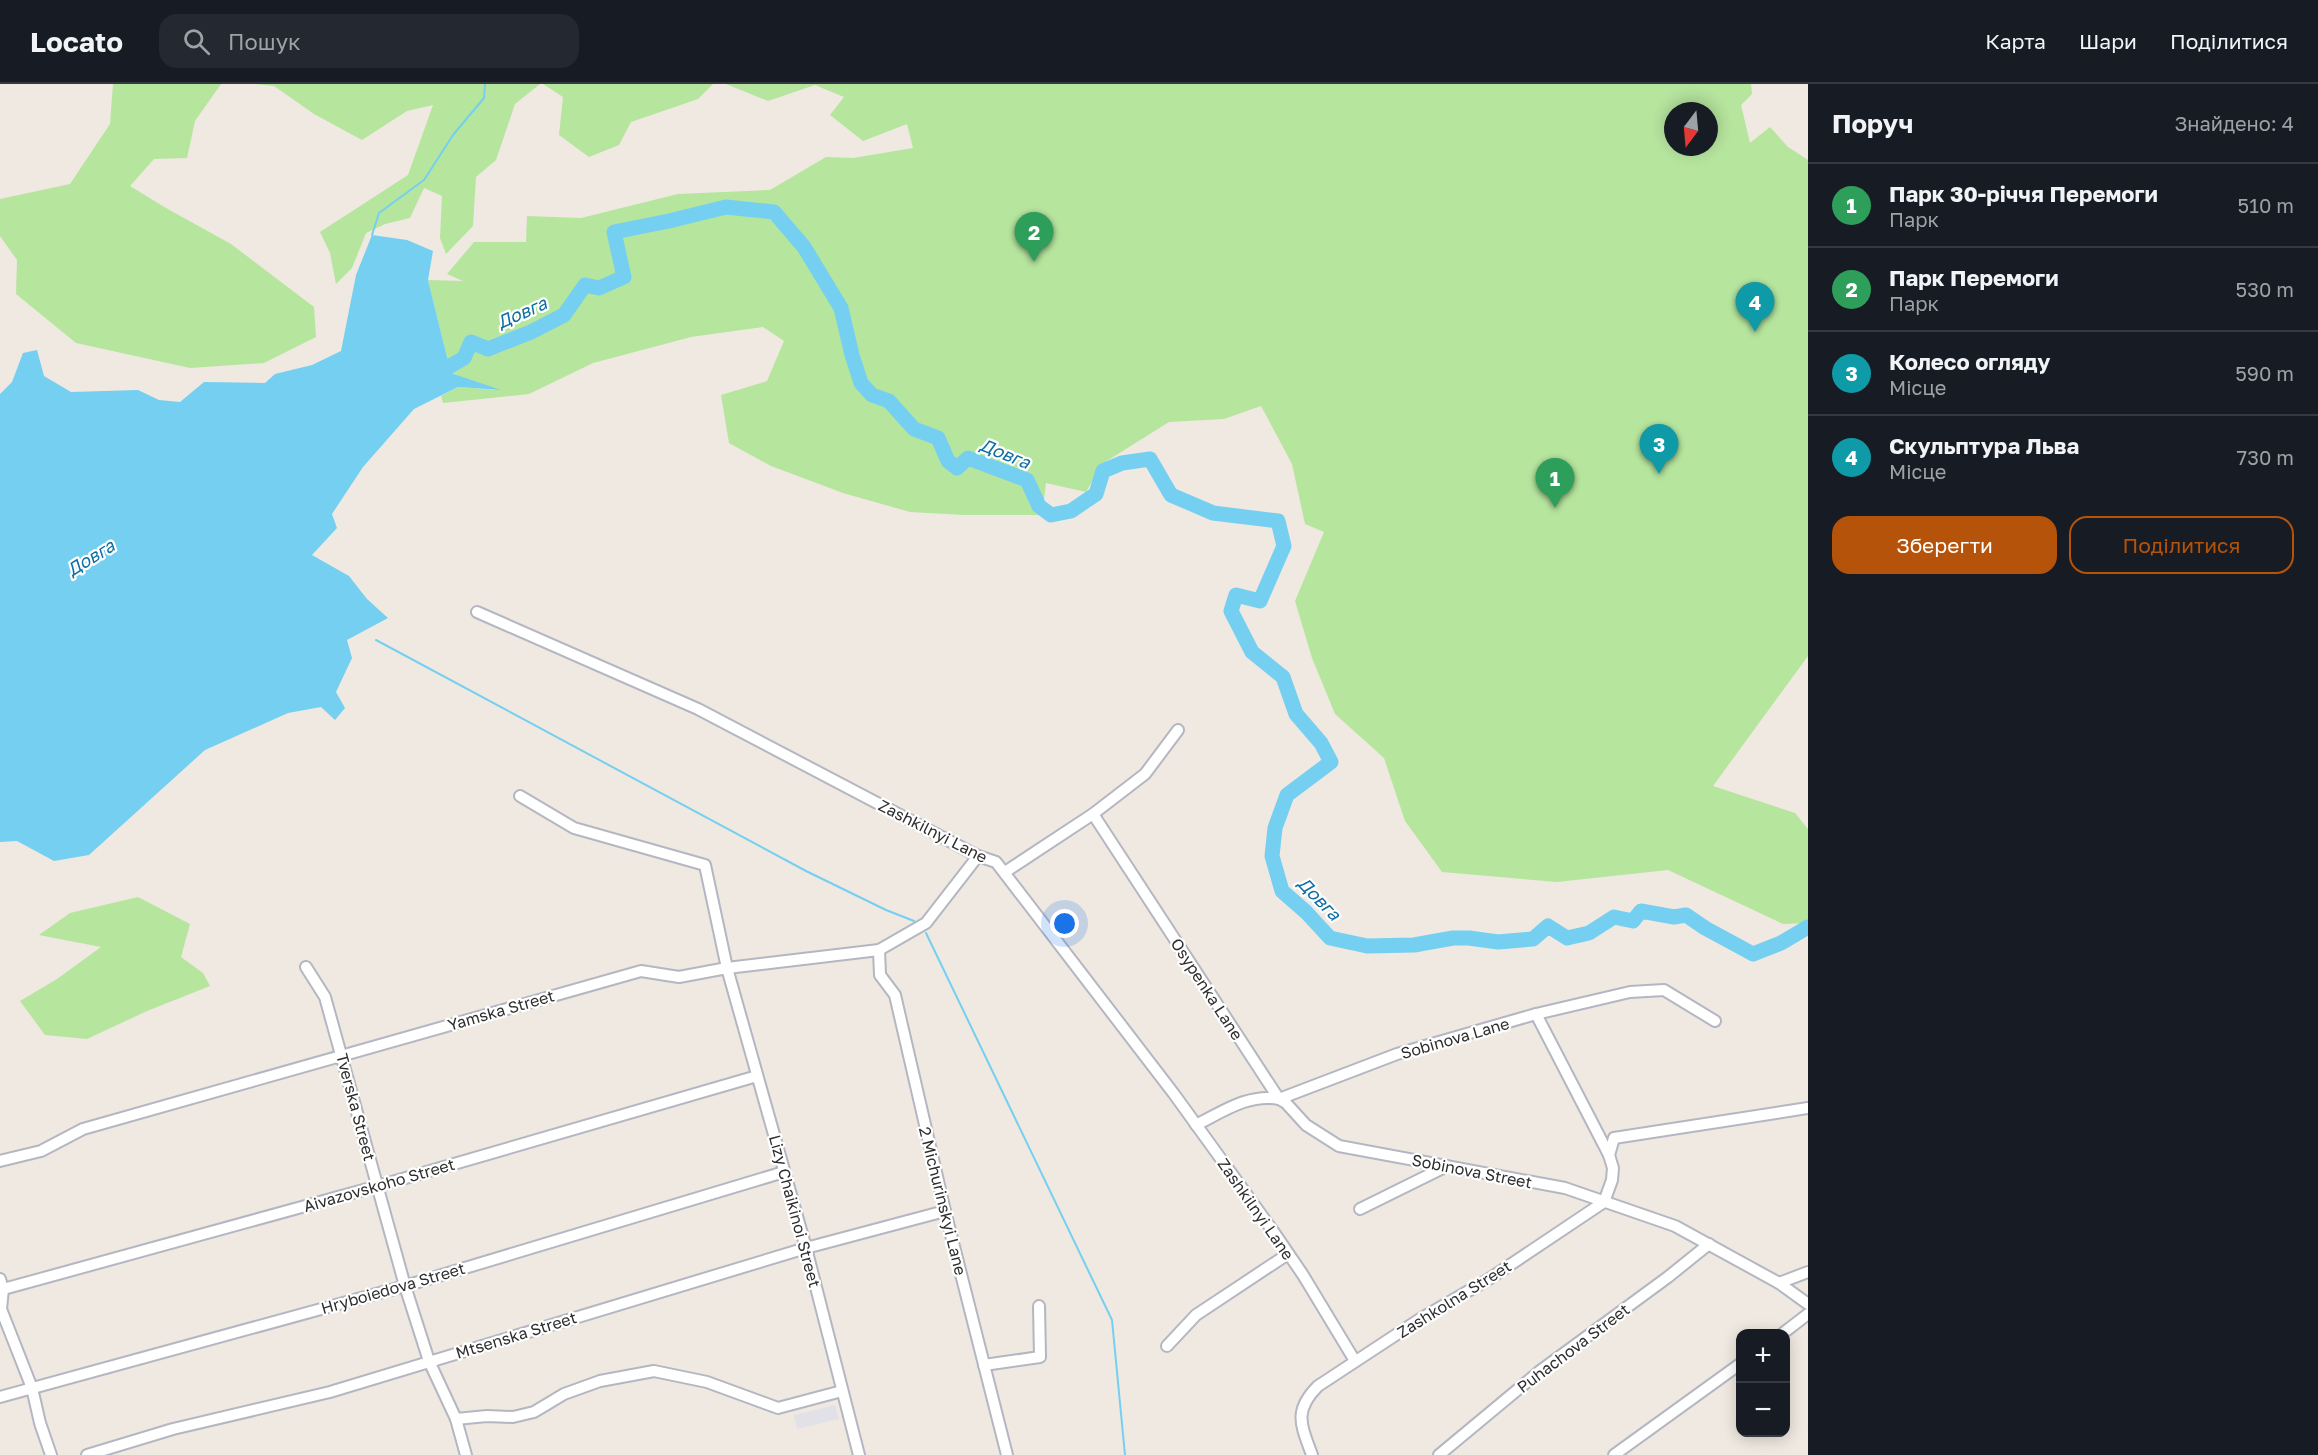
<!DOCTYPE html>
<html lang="uk">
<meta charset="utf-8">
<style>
:root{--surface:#171b24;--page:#242831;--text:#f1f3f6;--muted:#9ea1a6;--line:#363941;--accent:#b45309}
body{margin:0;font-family:"Golos Text",sans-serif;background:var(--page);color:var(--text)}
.controls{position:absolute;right:18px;bottom:18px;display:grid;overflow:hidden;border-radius:12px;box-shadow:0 3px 15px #0003}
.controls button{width:54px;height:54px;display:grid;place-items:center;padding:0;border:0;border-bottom:2px solid var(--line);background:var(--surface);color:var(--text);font:30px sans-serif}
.compass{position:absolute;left:1664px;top:18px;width:54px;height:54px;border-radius:50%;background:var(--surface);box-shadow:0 3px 15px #0003;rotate:196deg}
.you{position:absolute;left:1065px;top:840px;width:21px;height:21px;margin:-15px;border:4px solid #fff;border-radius:50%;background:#1a73e8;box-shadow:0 0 0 9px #1a73e833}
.badge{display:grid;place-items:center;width:39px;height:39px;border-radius:50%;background:var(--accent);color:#fff;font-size:20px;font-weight:700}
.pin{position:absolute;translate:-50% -50px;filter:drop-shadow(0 2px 3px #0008)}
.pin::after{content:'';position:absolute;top:32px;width:21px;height:18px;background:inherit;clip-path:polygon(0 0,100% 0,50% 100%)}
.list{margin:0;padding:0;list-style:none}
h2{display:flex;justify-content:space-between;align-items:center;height:78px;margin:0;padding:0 24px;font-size:26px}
h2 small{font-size:20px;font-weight:400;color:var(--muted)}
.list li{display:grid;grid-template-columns:39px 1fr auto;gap:18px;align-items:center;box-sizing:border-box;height:84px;padding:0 24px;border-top:2px solid var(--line)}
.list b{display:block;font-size:22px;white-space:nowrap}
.list p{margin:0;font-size:20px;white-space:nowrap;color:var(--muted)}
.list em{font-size:20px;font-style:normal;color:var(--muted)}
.actions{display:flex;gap:12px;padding:18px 24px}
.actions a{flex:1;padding:14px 0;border:2px solid var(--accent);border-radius:18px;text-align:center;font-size:21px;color:var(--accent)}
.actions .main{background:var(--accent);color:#fff}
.icon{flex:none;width:33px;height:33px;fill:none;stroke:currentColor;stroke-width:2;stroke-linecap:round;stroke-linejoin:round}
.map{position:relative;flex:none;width:1808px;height:1371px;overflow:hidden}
header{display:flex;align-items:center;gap:36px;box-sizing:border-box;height:84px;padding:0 30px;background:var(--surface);border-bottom:2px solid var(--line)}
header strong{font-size:28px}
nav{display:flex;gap:33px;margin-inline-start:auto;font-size:21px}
.search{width:420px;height:54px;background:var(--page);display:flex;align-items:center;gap:15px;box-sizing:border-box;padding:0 21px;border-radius:18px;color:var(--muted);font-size:22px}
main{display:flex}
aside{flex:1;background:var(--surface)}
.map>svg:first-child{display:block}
</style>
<header>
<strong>Locato</strong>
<div class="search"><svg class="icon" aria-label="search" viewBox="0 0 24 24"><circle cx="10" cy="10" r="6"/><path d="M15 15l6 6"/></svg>Пошук</div>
<nav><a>Карта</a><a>Шари</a><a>Поділитися</a></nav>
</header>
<main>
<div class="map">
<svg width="1808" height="1371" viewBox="0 0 1808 1371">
<rect width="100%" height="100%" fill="#efe9e1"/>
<path fill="#e3e1e8" d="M835,1321L839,1335L797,1345L794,1331Z"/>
<g fill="#b6e59e" fill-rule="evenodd">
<path d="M113,0H221L195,37L187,74L154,75L130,102L166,124L231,160L314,223L316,253L264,279L190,284L76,259L16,210L17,176L0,152V115L70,100L110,40Z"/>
<path d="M255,0H540L515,20L496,76L476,93L473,142L446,170L440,154L442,112L424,104L410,134L385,140L366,149L352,184L336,200L330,169L320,148L408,91L433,21L407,27L362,56L314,30L274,2Z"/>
<path d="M543,0H713L698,15L631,38L619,61L589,73L559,51L563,13Z"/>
<path d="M726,0H1751L1752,10L1741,21L1750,59L1770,43L1788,63L1808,76V572L1713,702L1795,729L1808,745V839L1783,840L1668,786L1557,798L1442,788L1405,737L1384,674L1335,630L1312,574L1295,517L1324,448L1305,440L1292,380L1261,322L1224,335L1169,338L1102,380L1086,408L1046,399L1042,431H964L910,428L843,409L771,382L729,359L721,311L767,297L784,257L763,243L691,253L593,279L529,310L443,319L441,312L458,303L498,306L451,289L428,196L463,197L447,190L474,158H526L527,132L581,134L678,110L770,106L826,73L853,74L913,64L907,40L863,57L830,31L844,13L815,1L768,17ZM1673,27H1709V63H1673Z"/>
<path d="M138,813L190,840L181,873L203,889L210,902L147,927L87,955L45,951L20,917L57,895L101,863L39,851L70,829Z"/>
</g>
<path fill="#75cff0" d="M372,151L407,156L433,167L428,196L451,289L501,306L458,303L414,325L363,383L332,430L337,444L312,471L349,492L367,515L388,534L347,556L352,574L336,608L345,624L335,636L321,623L288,629L205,666L89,771L54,777L17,757L0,758V310L12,298L23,269L37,266L44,292L71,308L138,306L159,316L180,318L204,298L265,299L275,290L312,281L341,267L356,191Z"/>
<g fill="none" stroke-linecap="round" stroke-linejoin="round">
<g stroke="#75cff0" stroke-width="2">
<path d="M372,151L379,129L424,96L453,51L484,14L485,0"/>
<path d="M376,556L806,787L886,826L914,837"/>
<path d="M926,849L1112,1236L1125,1371"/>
</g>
<path stroke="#75cff0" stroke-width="15" d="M431,293L464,274L471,258L488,265L531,248L564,231L585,201L599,204L624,193L614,148L669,137L726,123L774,128L804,163L841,224L852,271L861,299L872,311L889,317L914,345L938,354L948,377L957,384L968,374L1027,396L1039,422L1051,431L1071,427L1096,410L1103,387L1122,379L1150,375L1171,411L1213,429L1278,437L1284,462L1260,517L1236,511L1231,527L1252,568L1283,593L1296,630L1321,659L1331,678L1287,711L1275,744L1272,772L1282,807L1306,828L1330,854L1367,862L1414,861L1453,854H1469L1498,858L1533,855L1548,842L1567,854L1589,849L1614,833L1633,837L1641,827L1674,833L1686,831L1705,844L1753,870L1781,859L1808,843"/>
<defs>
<g id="street">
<path d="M477,528L698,625L978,772L996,778L1174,1010L1273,1147L1303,1191L1355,1277"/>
<path d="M520,712L574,744L705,781L727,884L806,1164L859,1371"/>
<path d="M1093,730L1279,1015L1286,1019L1306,1041L1339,1062L1565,1104L1675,1142L1779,1199L1808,1220"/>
<path d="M1005,788L1093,730L1145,690L1178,646"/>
<path d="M879,866L880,891L895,911L945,1127L1007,1371"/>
<path d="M306,883L325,913L405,1202L429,1277L456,1335L466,1371"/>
<path d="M1196,1041C1222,1028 1249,1009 1279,1015L1397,970L1536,930L1630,908L1664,906L1715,937"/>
<path d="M1609,1071L1614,1054L1808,1024"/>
<path d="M0,1077L41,1067L83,1045L641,887L679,893L727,884L879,866L926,839L978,772"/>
<path d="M1360,1125L1447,1082"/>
<path d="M0,1195L3,1205L1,1225L32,1304L40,1339L51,1371"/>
<path d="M1779,1199L1808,1188"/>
<path d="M0,1206L378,1102L757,992"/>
<path d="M1782,1250L1808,1230"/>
<path d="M1167,1262L1196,1231L1288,1170"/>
<path d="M984,1281L1040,1273L1039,1222"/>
<path d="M0,1313L405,1202L784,1088"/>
<path d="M456,1335L487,1332L513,1333L534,1328L564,1310L600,1297L654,1287L707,1298L778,1324L842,1307"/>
<path d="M87,1371L173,1345L330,1308L806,1164L945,1127"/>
<path d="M1312,1371C1301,1341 1293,1327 1318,1302L1420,1235L1489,1195L1604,1118L1612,1096L1613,1084L1609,1071L1536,930"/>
<path d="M1439,1371L1540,1287L1668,1193L1709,1160"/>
<path d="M1614,1371L1740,1280"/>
</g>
</defs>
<use href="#street" stroke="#b4b7c1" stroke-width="14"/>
<use href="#street" stroke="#fff" stroke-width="10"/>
</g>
<g text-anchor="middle" stroke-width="4.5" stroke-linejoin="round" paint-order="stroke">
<g font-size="16" fill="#2e2e2e" stroke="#fff">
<text transform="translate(933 747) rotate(27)" y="6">Zashkilnyi Lane</text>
<text transform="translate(1207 905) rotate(57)" y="6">Osypenka Lane</text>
<text transform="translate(501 926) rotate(-16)" y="6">Yamska Street</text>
<text transform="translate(1455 954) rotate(-16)" y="6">Sobinova Lane</text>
<text transform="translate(356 1023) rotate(75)" y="6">Tverska Street</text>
<text transform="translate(1472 1087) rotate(11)" y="6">Sobinova Street</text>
<text transform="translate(379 1101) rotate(-16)" y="6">Aivazovskoho Street</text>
<text transform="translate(943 1117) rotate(76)" y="6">2 Michurinskyi Lane</text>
<text transform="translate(1256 1125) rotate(55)" y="6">Zashkilnyi Lane</text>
<text transform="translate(795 1127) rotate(75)" y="6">Lizy Chaikinoi Street</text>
<text transform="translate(393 1204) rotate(-16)" y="6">Hryboiedova Street</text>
<text transform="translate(1454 1215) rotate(-32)" y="6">Zashkolna Street</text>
<text transform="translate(516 1251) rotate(-17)" y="6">Mtsenska Street</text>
<text transform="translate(1573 1264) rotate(-37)" y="6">Puhachova Street</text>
</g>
<g font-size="18" font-style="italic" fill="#0d6fa3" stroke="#fff">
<text transform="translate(522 229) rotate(-24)" y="6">Довга</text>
<text transform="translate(1005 370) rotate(22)" y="6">Довга</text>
<text transform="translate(91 474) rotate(-32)" y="6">Довга</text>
<text transform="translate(1319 815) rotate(46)" y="6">Довга</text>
</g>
</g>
</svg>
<div class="controls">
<button>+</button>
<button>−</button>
</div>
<svg class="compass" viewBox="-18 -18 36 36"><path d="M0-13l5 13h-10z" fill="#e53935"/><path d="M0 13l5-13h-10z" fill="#9ea1a6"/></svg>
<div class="you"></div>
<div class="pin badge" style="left:1555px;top:424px;background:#2e9e5b">1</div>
<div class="pin badge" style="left:1034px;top:178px;background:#2e9e5b">2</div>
<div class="pin badge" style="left:1659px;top:390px;background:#0f9aa8">3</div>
<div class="pin badge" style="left:1755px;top:248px;background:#0f9aa8">4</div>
</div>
<aside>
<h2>Поруч<small>Знайдено: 4</small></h2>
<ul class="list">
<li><span class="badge" style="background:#2e9e5b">1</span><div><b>Парк 30-річчя Перемоги</b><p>Парк</p></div><em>510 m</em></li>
<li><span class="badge" style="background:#2e9e5b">2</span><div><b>Парк Перемоги</b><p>Парк</p></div><em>530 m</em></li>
<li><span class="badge" style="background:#0f9aa8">3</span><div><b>Колесо огляду</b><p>Місце</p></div><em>590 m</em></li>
<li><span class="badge" style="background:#0f9aa8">4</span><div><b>Скульптура Льва</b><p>Місце</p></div><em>730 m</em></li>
</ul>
<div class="actions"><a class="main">Зберегти</a><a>Поділитися</a></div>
</aside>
</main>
